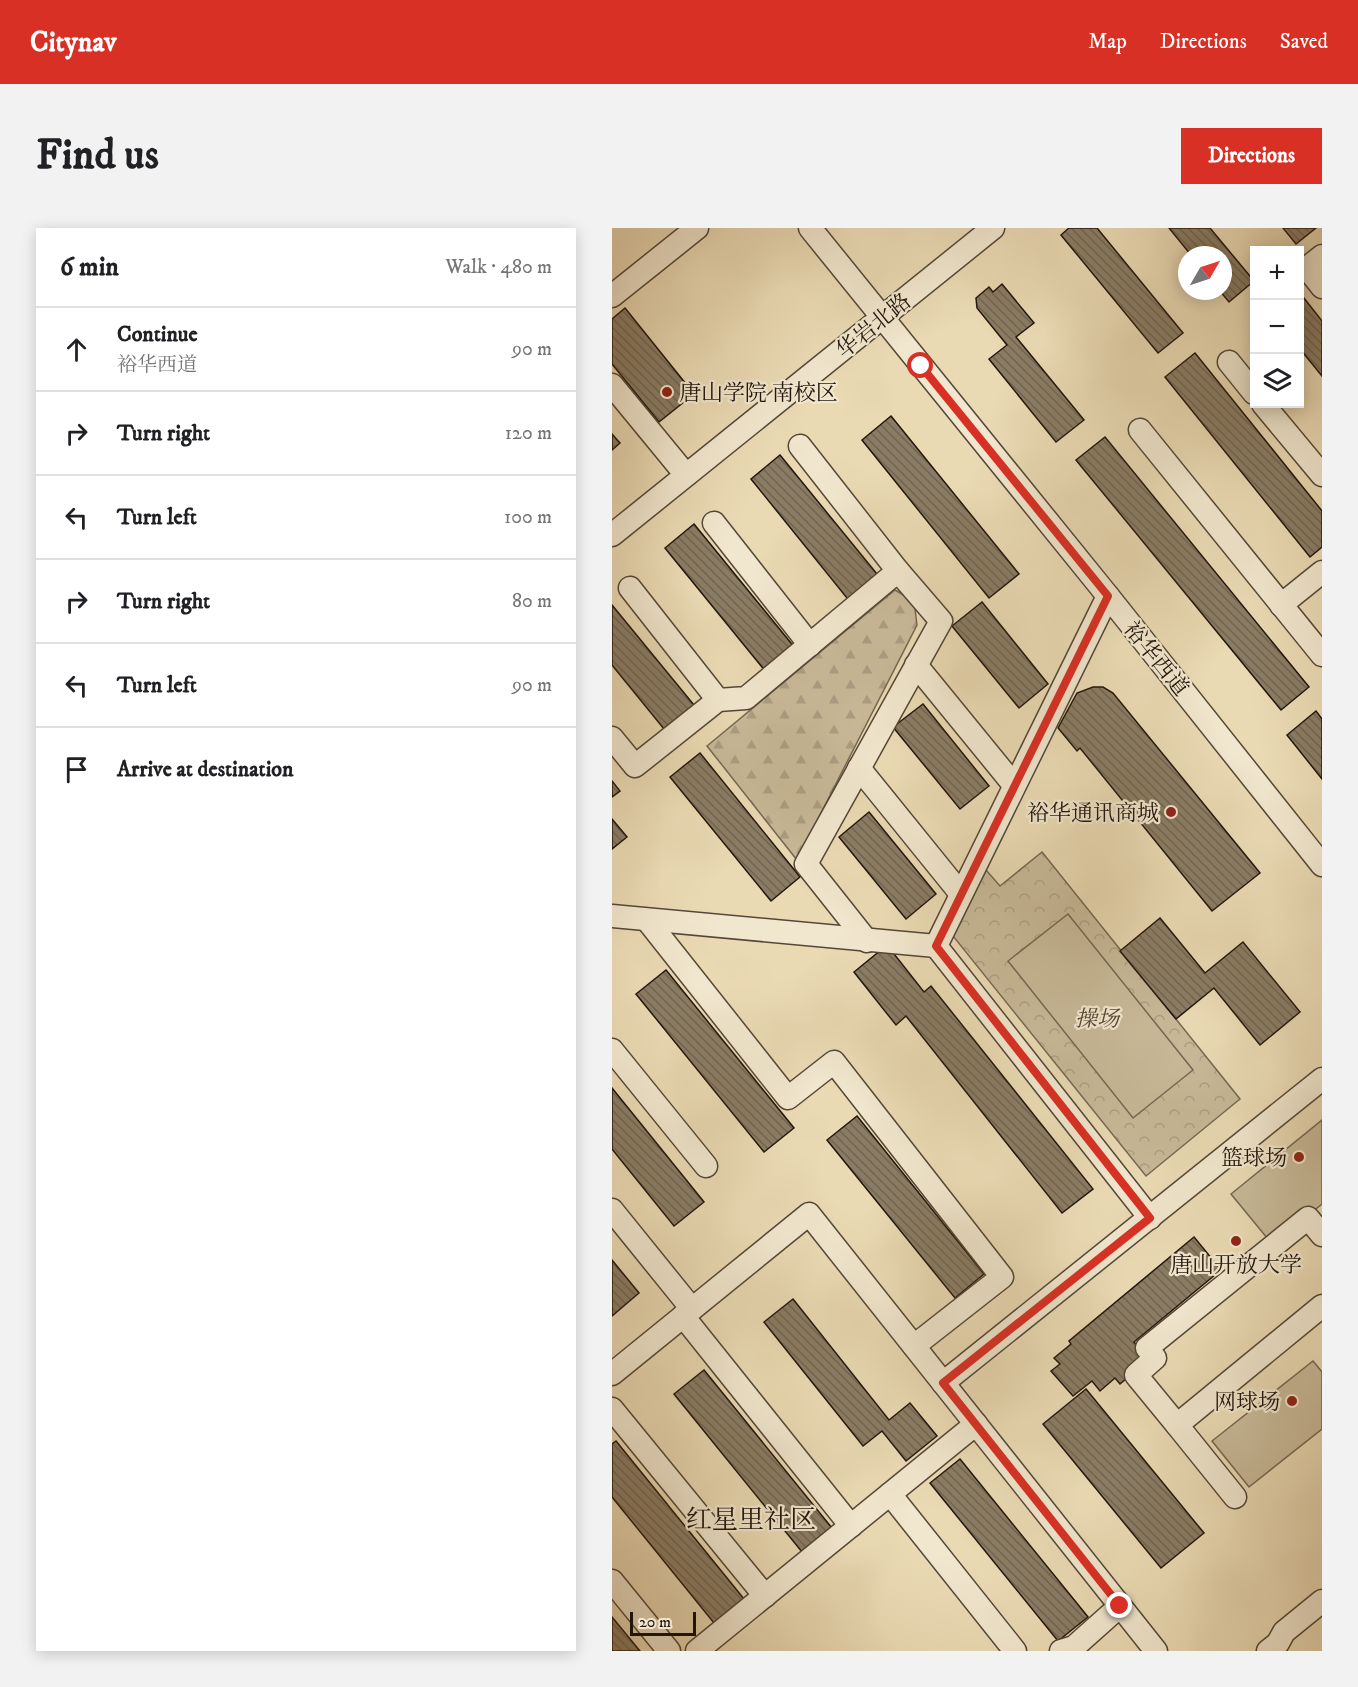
<!DOCTYPE html>
<meta charset="utf-8">
<style>
:root{--surface:#fff;--page:#f2f2f2;--text:#202124;--muted:#757577;--line:#e0e0e0;--accent:#d93025}
body{margin:0;font-family:"IM FELL DW Pica","Noto Serif SC",serif;background:var(--page);color:var(--text)}
.controls{position:absolute;right:18px;top:18px;display:grid;overflow:hidden;border-radius:0px;box-shadow:0 3px 15px #0003}
.controls button{width:54px;height:54px;display:grid;place-items:center;padding:0;border:0;border-bottom:2px solid var(--line);background:var(--surface);color:var(--text);font:30px sans-serif}
.compass{position:absolute;left:566px;top:18px;width:54px;height:54px;border-radius:50%;background:var(--surface);box-shadow:0 3px 15px #0003;rotate:51deg}
.scale{position:absolute;left:18px;bottom:15px;width:66px;box-sizing:border-box;padding-left:6px;border:3px solid #22160d;border-top:0;font-size:16px;line-height:21px;white-space:nowrap;color:#22160d;-webkit-text-stroke:4px #f1e7ce;paint-order:stroke}
.stop{position:absolute;width:18px;height:18px;margin:-14px;border:4px solid #d93025;border-radius:50%;background:#fff}
.stop.end{background:#d93025;border-color:#fff;box-shadow:0 2px 6px #0008}
.list{margin:0;padding:0;list-style:none}
h2{display:flex;justify-content:space-between;align-items:center;height:78px;margin:0;padding:0 24px;font-size:26px}
h2 small{font-size:20px;font-weight:400;color:var(--muted)}
.list li{display:grid;grid-template-columns:39px 1fr auto;gap:18px;align-items:center;box-sizing:border-box;height:84px;padding:0 24px;border-top:2px solid var(--line)}
.list b{display:block;font-size:22px;white-space:nowrap}
.list p{margin:0;font-size:20px;white-space:nowrap;color:var(--muted)}
.list em{font-size:20px;font-style:normal;color:var(--muted)}
.icon{flex:none;width:33px;height:33px;fill:none;stroke:currentColor;stroke-width:2;stroke-linecap:round;stroke-linejoin:round}
.map{position:relative;flex:none;width:710px;height:1423px;overflow:hidden;border-radius:0px}
header{display:flex;align-items:center;gap:36px;box-sizing:border-box;height:84px;padding:0 30px;background:var(--accent);color:#fff}
header strong{font-size:28px}
nav{display:flex;gap:33px;margin-inline-start:auto;font-size:21px}
.intro{display:flex;align-items:center;justify-content:space-between;box-sizing:border-box;height:144px;padding:0 36px}
h1{margin:0;font-size:42px}
.button{padding:15px 27px;border-radius:0px;background:var(--accent);color:#fff;font-size:21px;font-weight:700}
main{display:flex;gap:36px;padding:0 36px}
aside{flex:1;background:var(--surface);border-radius:0px;box-shadow:0 3px 15px #0003}
.map>svg:first-child{display:block}
</style>
<header>
<strong>Citynav</strong>
<nav><a>Map</a><a>Directions</a><a>Saved</a></nav>
</header>
<div class="intro"><h1>Find us</h1><a class="button">Directions</a></div>
<main>
<aside>
<h2>6 min<small>Walk · 480 m</small></h2>
<ul class="list">
<li><svg class="icon" aria-label="ahead" viewBox="0 0 24 24"><path d="M12 20V5M6 11l6-6 6 6"/></svg><div><b>Continue</b><p>裕华西道</p></div><em>90 m</em></li>
<li><svg class="icon" aria-label="right" viewBox="0 0 24 24"><path d="M7 20v-9h11M14 6l5 5-5 5"/></svg><div><b>Turn right</b></div><em>120 m</em></li>
<li><svg class="icon" aria-label="left" viewBox="0 0 24 24"><path d="M17 20v-9H6M10 6l-5 5 5 5"/></svg><div><b>Turn left</b></div><em>100 m</em></li>
<li><svg class="icon" aria-label="right" viewBox="0 0 24 24"><path d="M7 20v-9h11M14 6l5 5-5 5"/></svg><div><b>Turn right</b></div><em>80 m</em></li>
<li><svg class="icon" aria-label="left" viewBox="0 0 24 24"><path d="M17 20v-9H6M10 6l-5 5 5 5"/></svg><div><b>Turn left</b></div><em>90 m</em></li>
<li><svg class="icon" aria-label="arrive" viewBox="0 0 24 24"><path d="M6 21V4h12l-3 4 3 4H6"/></svg><div><b>Arrive at destination</b></div></li>
</ul>
</aside>
<div class="map">
<svg width="710" height="1423" viewBox="0 0 710 1423">
<defs>
<pattern id="forest-firs" width="22" height="20" patternUnits="userSpaceOnUse" patternTransform="scale(1.5)"><rect width="22" height="20" fill="#c8b998"/><path d="M5 1l3.5 6h-7zM16 11l3.5 6h-7z" fill="#ac9e82"/></pattern>
<pattern id="park-crowns" width="20" height="18" patternUnits="userSpaceOnUse" patternTransform="scale(1.5)"><rect width="20" height="18" fill="#c8b998"/><path d="M2 6a3 3 0 1 1 6 0M12 15a3 3 0 1 1 6 0" fill="none" stroke="#ac9e82"/></pattern>
<pattern id="building-back-hatch" width="6" height="6" patternUnits="userSpaceOnUse" patternTransform="scale(1.5)"><rect width="6" height="6" fill="#8a7c64"/><path d="M-1 5l2 2M0 0l6 6M5-1l2 2" fill="none" stroke="#706551"/></pattern>
</defs>
<rect width="100%" height="100%" fill="#eadab4"/>
<filter id="stains"><feTurbulence type="fractalNoise" baseFrequency=".00333" numOctaves="4"/><feColorMatrix values="0 0 0 0 .2 0 0 0 0 .09 0 0 0 0 .02 0 0 0 .5 -.17"/></filter>
<radialGradient id="worn" r=".72"><stop offset=".6" stop-color="#630" stop-opacity="0"/><stop offset="1" stop-color="#630" stop-opacity=".3"/></radialGradient>
<path fill="url(#forest-firs)" stroke="#756852" stroke-width="1.5" d="M283,362L302,373L305,397L185,632L95,518Z"/>
<path fill="url(#park-crowns)" stroke="#756852" stroke-width="1.5" d="M430,624L628,871L534,948L341,708L374,642L388,658Z"/>
<g fill="#c8b998" stroke="#756852" stroke-width="1.5">
<path d="M456,686L581,842L521,890L396,733Z"/>
<path d="M710,892V976L660,1016L619,966Z"/>
<path d="M701,1133L710,1144V1201L637,1259L600,1213Z"/>
</g>
<g fill="url(#building-back-hatch)" stroke="#22160d" stroke-width="1.5">
<path d="M457,0H485L571,105L546,125L449,7Z"/>
<path d="M557,0H598L642,53L617,74L608,63H611V27H579Z"/>
<path d="M671,0H704L684,16Z"/>
<path d="M390,56L422,95L404,109L472,192L444,214L377,131L395,117L365,80L364,70L377,59L381,64Z"/>
<path d="M688,65L710,93V148L688,121Z"/>
<path d="M13,80L82,166L47,194L0,136V91Z"/>
<path d="M583,125L710,283V319L698,329L553,149Z"/>
<path d="M279,188L407,346L377,370L250,212Z"/>
<path d="M0,206L8,215L0,222Z"/>
<path d="M493,209L697,459L669,482L464,232Z"/>
<path d="M168,227L269,351L239,375L139,251Z"/>
<path d="M82,296L183,420L154,444L53,320Z"/>
<path d="M370,374L436,456L407,480L340,398Z"/>
<path d="M0,377L95,493L65,517L0,437Z"/>
<path d="M481,459H491L501,465L648,645L600,683L468,520L465,523L446,500L465,465Z"/>
<path d="M311,476L377,558L348,581L281,499Z"/>
<path d="M704,483L710,491V551L675,507Z"/>
<path d="M88,525L188,649L159,673L58,549Z"/>
<path d="M0,553L8,563L0,569Z"/>
<path d="M257,584L324,666L294,691L227,609Z"/>
<path d="M0,591L15,609L0,621Z"/>
<path d="M548,690L593,745L631,714L688,784L648,817L602,760L564,791L508,723Z"/>
<path d="M275,717L312,764L319,758L481,961L450,985L294,788L284,797L242,744Z"/>
<path d="M54,742L182,900L152,924L24,766Z"/>
<path d="M0,860L92,974L62,998L0,921Z"/>
<path d="M245,888L372,1046L343,1070L215,912Z"/>
<path d="M582,1009L609,1042L522,1114L537,1132L508,1156L503,1150L488,1163L480,1153L461,1168L439,1143L448,1136L442,1130L459,1116L457,1113Z"/>
<path d="M0,1032L27,1065L0,1088Z"/>
<path d="M181,1071L277,1192L298,1175L325,1208L294,1233L270,1203L251,1218L152,1094Z"/>
<path d="M92,1142L220,1300L190,1324L62,1166Z"/>
<path d="M474,1161L592,1305L549,1340L431,1196Z"/>
<path d="M4,1213L132,1371L102,1395L0,1269V1216Z"/>
<path d="M348,1231L476,1389L446,1413L318,1255Z"/>
<path d="M0,1389L28,1423H0Z"/>
</g>
<g fill="none" stroke-linecap="round" stroke-linejoin="round">
<defs>
<g id="minor">
<path d="M198,0L496,368L710,637"/>
<path d="M710,28L695,40L710,59"/>
<path d="M0,68L85,0"/>
<path d="M617,134L642,165"/>
<path d="M0,157L74,247"/>
<path d="M651,176L710,247"/>
<path d="M528,202L710,427"/>
<path d="M102,295L198,417"/>
<path d="M0,307L381,0"/>
<path d="M18,360L106,472"/>
<path d="M496,368L324,718L538,990"/>
<path d="M669,377L710,344"/>
<path d="M304,437L402,557"/>
<path d="M0,510L23,538L106,472L134,470L286,343L188,218"/>
<path d="M247,540L349,666"/>
<path d="M0,688L324,718"/>
<path d="M35,692L176,870L222,834L390,1049L302,1118"/>
<path d="M255,713L194,636L329,393L286,343"/>
<path d="M0,822L94,938"/>
<path d="M0,982L80,1081"/>
<path d="M71,1088L239,1298"/>
<path d="M0,1146L197,986L544,1423"/>
<path d="M331,1155L710,851"/>
<path d="M0,1181L153,1368"/>
<path d="M565,1197L524,1147L543,1130L535,1120L696,990L710,1007"/>
<path d="M278,1266L403,1423"/>
<path d="M623,1269L565,1197L710,1078"/>
<path d="M0,1353L57,1423"/>
<path d="M85,1423L364,1196"/>
<path d="M449,1423L462,1419L508,1378"/>
<path d="M656,1423L666,1415L672,1404L710,1373"/>
</g>
</defs>
<use href="#minor" stroke="#544737" stroke-width="25"/>
<use href="#minor" stroke="#f1e7ce" stroke-width="22"/>
</g>
<g fill="none" stroke-linecap="round" stroke-linejoin="round">
<path stroke="#d93025" stroke-width="8" d="M309,138L496,368L324,718L538,990L331,1155L508,1378"/>
</g>
<g fill="#8f2418" stroke="#f1e7ce" stroke-width="2">
<circle cx="55" cy="164" r="6"/>
<circle cx="559" cy="584" r="6"/>
<circle cx="687" cy="929" r="6"/>
<circle cx="624" cy="1013" r="6"/>
<circle cx="680" cy="1173" r="6"/>
</g>
<g text-anchor="middle" stroke-width="4.5" stroke-linejoin="round" paint-order="stroke">
<g font-size="22" fill="#22160d" stroke="#f1e7ce">
<text transform="translate(261 97) rotate(-39)" y="8">华岩北路</text>
<text transform="translate(545 430) rotate(51)" y="8">裕华西道</text>
</g>
<g font-size="22" fill="#22160d" stroke="#f1e7ce" text-anchor="end">
<text x="67" y="172" text-anchor="start">唐山学院 南校区</text>
<text x="547" y="592">裕华通讯商城</text>
<text x="675" y="937">篮球场</text>
<text x="624" y="1044" text-anchor="middle">唐山开放大学</text>
<text x="668" y="1181">网球场</text>
</g>
<g font-size="22" font-style="italic" fill="#544737" stroke="#f1e7ce">
<text x="485" y="798">操场</text>
</g>
<g font-size="26" fill="#22160d" stroke="#f1e7ce">
<text x="139" y="1300">红星里社区</text>
</g>
</g>
<rect width="100%" height="100%" filter="url(#stains)"/>
<rect width="100%" height="100%" fill="url(#worn)"/>
</svg>
<div class="controls">
<button>+</button>
<button>−</button>
<button><svg class="icon" aria-label="layers" viewBox="0 0 24 24"><path d="M12 4l9 5-9 5-9-5zM3 14l9 5 9-5"/></svg></button>
</div>
<svg class="compass" viewBox="-18 -18 36 36"><path d="M0-13l5 13h-10z" fill="#e53935"/><path d="M0 13l5-13h-10z" fill="#757577"/></svg>
<div class="scale">20 m</div>
<div class="stop" style="left:309px;top:138px"></div>
<div class="stop end" style="left:508px;top:1378px"></div>
</div>
</main>
